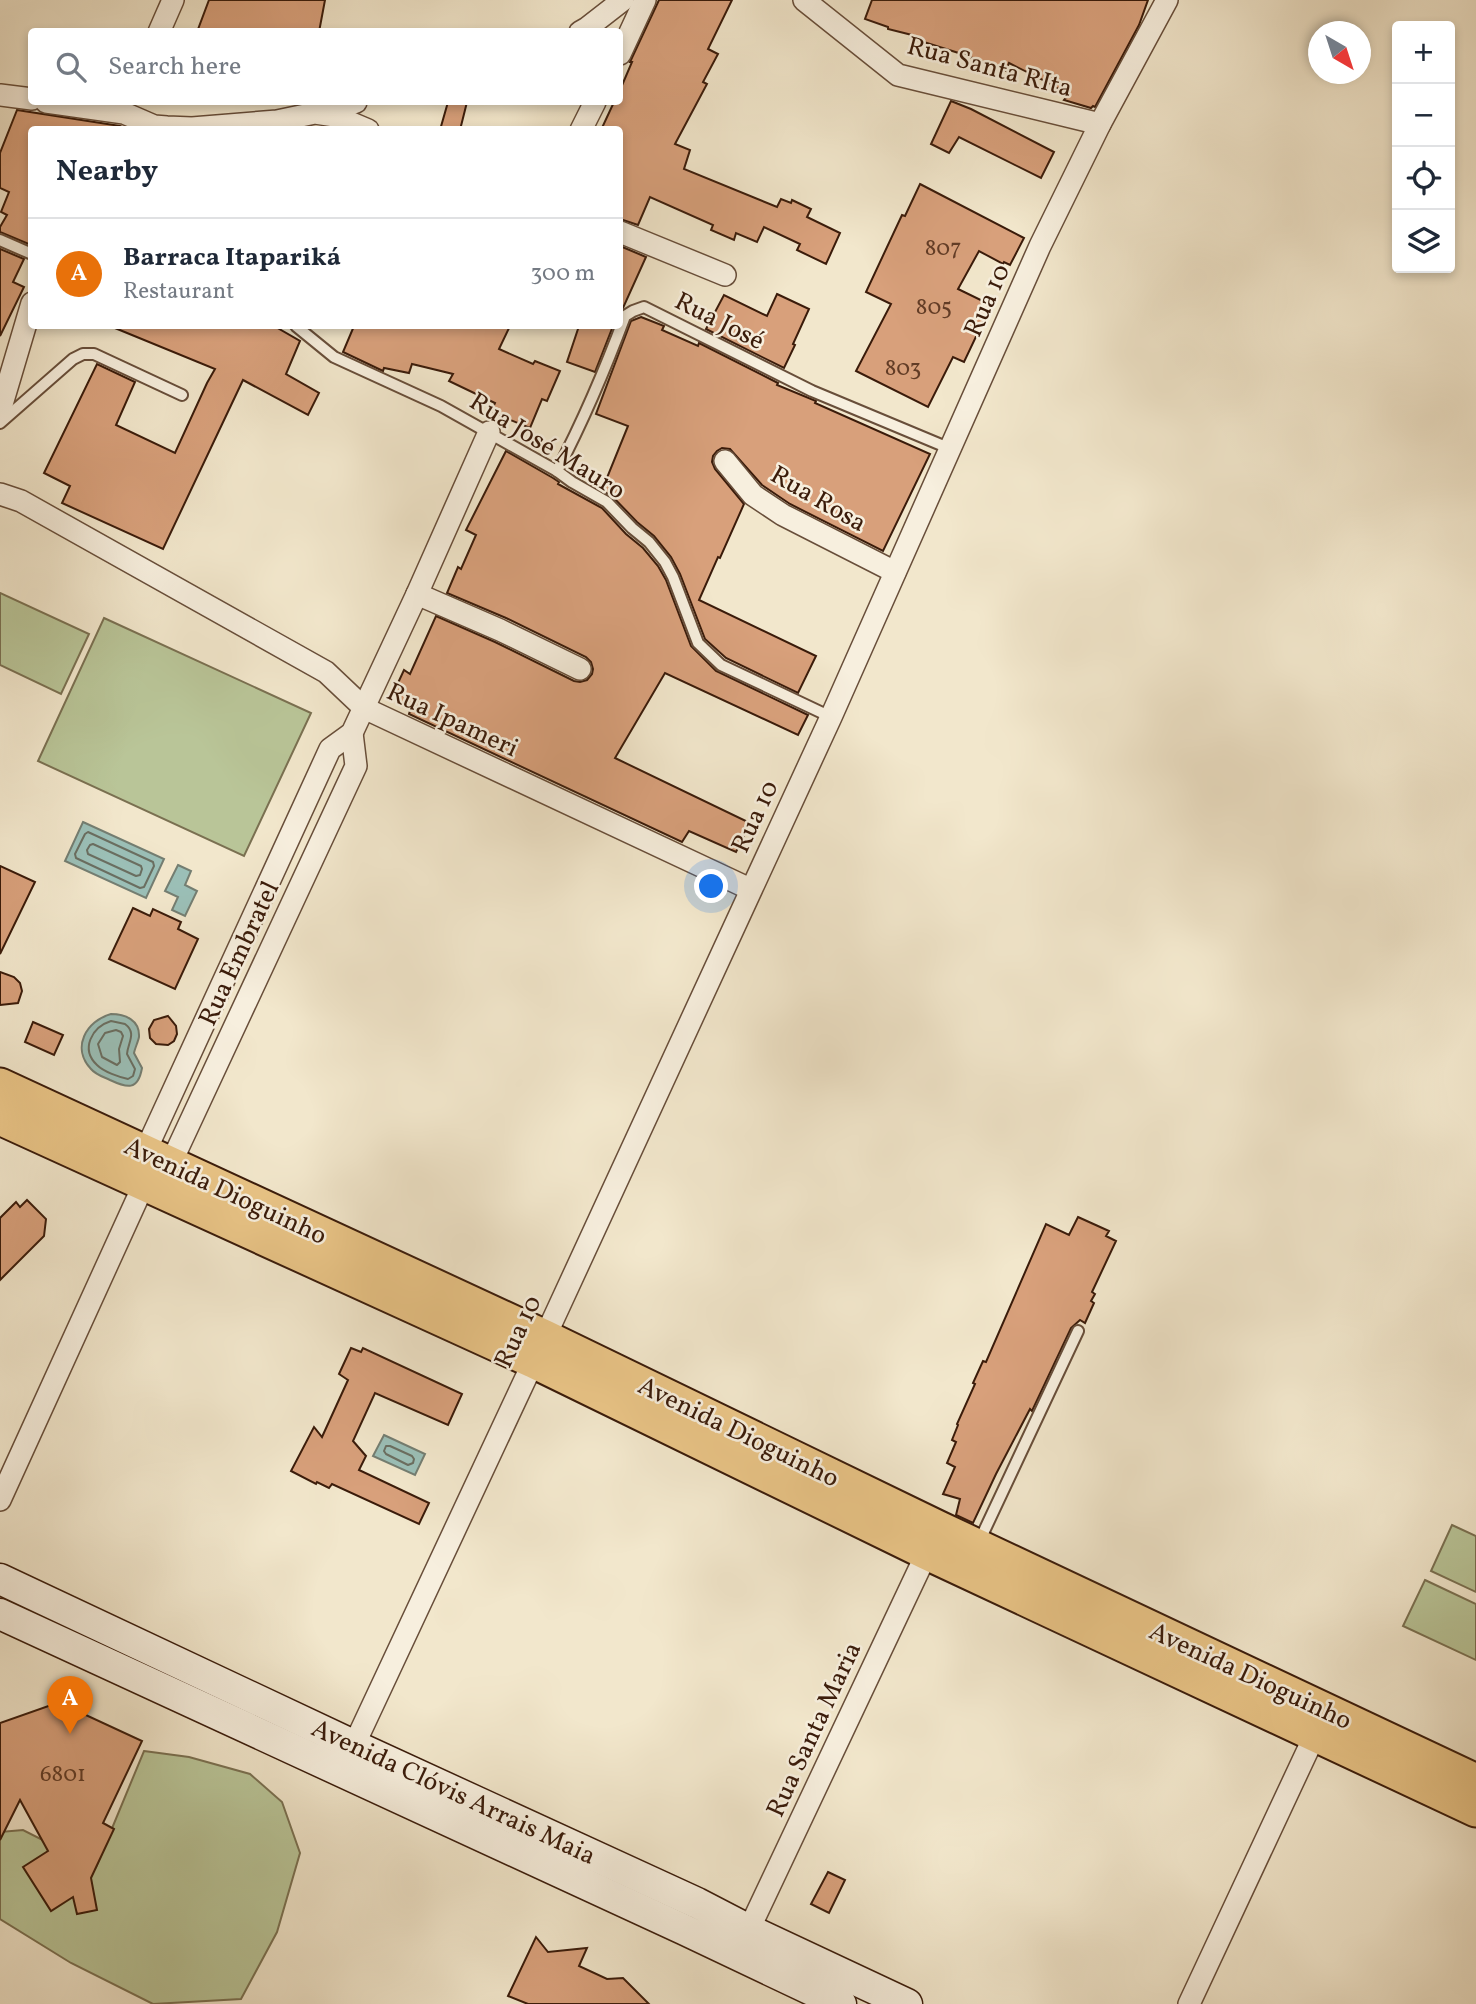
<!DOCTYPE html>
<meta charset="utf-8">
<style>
:root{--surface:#fff;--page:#f6f6f7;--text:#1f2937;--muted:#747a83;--line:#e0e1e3;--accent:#8f2418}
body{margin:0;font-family:Vollkorn,serif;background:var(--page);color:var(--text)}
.controls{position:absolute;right:21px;top:21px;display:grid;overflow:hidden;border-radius:7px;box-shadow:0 4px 10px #0003}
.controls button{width:63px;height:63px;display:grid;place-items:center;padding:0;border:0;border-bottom:2px solid var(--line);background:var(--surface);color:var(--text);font:35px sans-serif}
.compass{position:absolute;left:1308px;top:21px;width:63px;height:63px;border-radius:50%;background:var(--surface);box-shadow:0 4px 10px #0003;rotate:141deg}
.you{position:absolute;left:712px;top:887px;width:24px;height:24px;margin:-18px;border:5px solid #fff;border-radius:50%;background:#1a73e8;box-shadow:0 0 0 10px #1a73e833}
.badge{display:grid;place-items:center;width:46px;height:46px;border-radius:50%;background:var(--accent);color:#fff;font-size:23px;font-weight:700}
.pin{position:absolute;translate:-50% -58px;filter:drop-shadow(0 2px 4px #0008)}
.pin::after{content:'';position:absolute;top:37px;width:24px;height:21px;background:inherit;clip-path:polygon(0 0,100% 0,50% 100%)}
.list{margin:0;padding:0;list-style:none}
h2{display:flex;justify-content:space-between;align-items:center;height:91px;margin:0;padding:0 28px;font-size:30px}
h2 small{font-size:23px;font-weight:400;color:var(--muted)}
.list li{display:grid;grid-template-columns:46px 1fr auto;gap:21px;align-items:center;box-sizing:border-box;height:112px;padding:0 28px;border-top:2px solid var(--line)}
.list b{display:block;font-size:26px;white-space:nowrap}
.list p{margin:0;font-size:23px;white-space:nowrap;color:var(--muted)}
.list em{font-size:23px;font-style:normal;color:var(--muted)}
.icon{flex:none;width:38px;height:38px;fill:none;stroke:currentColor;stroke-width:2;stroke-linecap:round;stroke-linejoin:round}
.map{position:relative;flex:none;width:1476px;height:2004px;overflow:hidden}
.search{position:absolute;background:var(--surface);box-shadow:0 4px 10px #0003;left:28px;top:28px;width:595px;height:77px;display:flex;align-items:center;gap:18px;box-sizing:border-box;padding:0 24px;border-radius:7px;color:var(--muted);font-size:26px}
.panel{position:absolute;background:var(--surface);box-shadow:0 4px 10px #0003;left:28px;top:126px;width:595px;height:203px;border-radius:7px}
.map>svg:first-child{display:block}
</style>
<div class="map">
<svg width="1476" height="2004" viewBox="0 0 1476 2004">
<rect width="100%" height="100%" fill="#f2e7cc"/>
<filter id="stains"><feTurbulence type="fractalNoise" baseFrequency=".00286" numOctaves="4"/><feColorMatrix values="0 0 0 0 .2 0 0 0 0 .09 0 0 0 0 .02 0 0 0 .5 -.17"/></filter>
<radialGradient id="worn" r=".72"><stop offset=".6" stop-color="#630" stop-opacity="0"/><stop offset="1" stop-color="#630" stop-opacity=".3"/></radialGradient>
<g fill="#b9c598" stroke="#7a7051" stroke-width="2">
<path d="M0,593L89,634L61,694L0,665Z"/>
<path d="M104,618L311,713L244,856L38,761Z"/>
<path d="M1452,1525L1476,1536V1592L1431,1571Z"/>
<path d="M1425,1580L1476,1604V1660L1403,1626Z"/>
<path d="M144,1751L189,1757L250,1774L282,1802L300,1853L277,1932L241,1999L153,2004L71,1963L0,1919V1832L23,1830L96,1867Z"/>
</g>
<g fill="#9bc0b8" stroke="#747e72" stroke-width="2">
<path d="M83,822L164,859L146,898L65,861Z"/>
<path d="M178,865L191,871L185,885L197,891L185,916L172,910L178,897L165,891Z"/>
<path d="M111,1014C125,1014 140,1020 139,1037C138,1042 135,1048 134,1053L142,1068C138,1091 127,1088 110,1080C104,1077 96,1075 91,1069C71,1048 86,1021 111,1014Z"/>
<path d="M384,1435L425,1454L415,1475L373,1456Z"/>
</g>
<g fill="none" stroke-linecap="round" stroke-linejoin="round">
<g stroke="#6a6e61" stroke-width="2">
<path d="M88,832L153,862L154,866L144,887L140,888L76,858L75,854L85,834Z"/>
<path d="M93,844L141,866L142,869L140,875L136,876L88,854L87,850L90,845Z"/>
<path d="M111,1021L125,1024C137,1033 128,1042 127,1054L135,1069L133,1076L128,1079C119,1077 104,1072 97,1065C80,1049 92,1027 111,1021Z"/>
<path d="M116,1030L121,1032L123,1036L119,1049L120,1062L117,1065L102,1057L98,1044L105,1033Z"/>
<path d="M386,1446H390L412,1456L414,1459L413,1463L408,1465L386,1454L384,1451Z"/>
</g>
</g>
<g fill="#d8a07b" stroke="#3a1b0a" stroke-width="2">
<path d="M209,0H325L319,32H197Z"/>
<path d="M659,0H732L708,49L718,54L703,82L707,84L675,144L690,150L684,169L777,207L781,199L791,203L792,200L811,209L807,217L840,233L826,264L797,250L800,244L764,227L757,242L736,233L734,240L711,230L713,225L650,197L638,225L620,219V130H601L614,102H620V90L632,62H630Z"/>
<path d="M872,0H1148L1139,25L1095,107L1093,106L1091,108L1064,100L1068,95L1049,83L1009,63L1006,71L965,55L911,38L912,35L888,29V27L865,19Z"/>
<path d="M951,101L971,109L1054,152L1041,178L959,137L949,153L931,144Z"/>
<path d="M448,102H467L460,130H440Z"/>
<path d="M17,110L120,126L129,130H32L31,245L0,232V227L7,215L1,212L9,192L0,188V153Z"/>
<path d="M920,184L1024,238L1010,265L1004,262L1003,264L979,251L958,289L991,305L964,362L953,357L928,407L856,371L891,304L866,292L902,215L905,216Z"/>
<path d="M620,246L646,257L623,308L620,311Z"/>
<path d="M0,249L24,259L13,282L24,287L0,336Z"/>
<path d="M777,294L809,309L793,344L795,345L784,368L706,329L724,295L767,316Z"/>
<path d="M641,317L664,326L662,330L698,346L699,343L778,383L777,385L816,401L815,403L930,454L883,551L790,504L762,485L730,449L722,448L717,451L713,456L712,462L715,469L744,504L720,558L718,557L699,600L816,656L798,693L726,658L705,639L680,574L671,557L654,536L637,522L612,496L602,490L628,426L596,414L631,321Z"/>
<path d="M110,326H274L300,341L286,374L319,393L308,415L243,380L163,549L62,503L70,486L44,473L97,364L135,382L116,425L175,453L207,383L215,369Z"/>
<path d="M354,326H510L499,349L533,364L535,361L560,371L547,401L542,399L530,428L491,412L495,403L449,381L453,374L412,364L409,373L384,368L383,371L343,352Z"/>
<path d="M579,326H613L595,372L567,362Z"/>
<path d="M506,451L553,478L559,482L558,484L602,508L626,534L643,548L658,566L666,580L691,646L716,671L808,715L798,735L665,673L615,758L750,823L736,852L689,831L682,842L409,714L411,708L391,698L404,670L410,674L436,616L495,642L574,681L580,682L587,680L592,674L593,669L591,662L586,657L506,618L447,593L458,567L461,569L476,535L466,530Z"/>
<path d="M0,866L35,882L0,954Z"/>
<path d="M133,908L150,916L153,909L181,922L178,929L198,939L175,989L109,959Z"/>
<path d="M0,972L14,977L20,983L22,991L18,1003L0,1005Z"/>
<path d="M168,1016L176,1026L177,1034L174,1041L168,1045L156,1044L150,1038L149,1029L154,1020Z"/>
<path d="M33,1022L63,1035L54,1055L25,1042Z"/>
<path d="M27,1200L46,1219L44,1236L0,1280V1218L16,1202L20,1207Z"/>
<path d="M1078,1217L1109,1231L1106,1236L1116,1241L1092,1292L1095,1294L1091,1301L1094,1303L1085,1323L1080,1320L1071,1328L1032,1411L1030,1409L996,1474L973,1523L956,1515L960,1499L943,1494L955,1467L947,1463L956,1442L952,1440L958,1425L957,1424L975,1384L973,1383L983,1361L986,1362L1046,1224L1069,1235Z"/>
<path d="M351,1348L361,1352L363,1348L462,1394L448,1425L375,1393L353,1441L366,1456L359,1470L429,1503L419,1524L332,1484L329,1488L317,1482L316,1484L291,1471L314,1427L322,1437L348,1380L339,1374Z"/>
<path d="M57,1703H60L142,1741L103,1823L114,1829L91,1878L97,1910L77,1914L73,1897L51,1911L23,1867L48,1851L20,1800L0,1840V1723Z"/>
<path d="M828,1872L845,1880L829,1913L811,1904Z"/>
<path d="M536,1937L548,1952L587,1948L579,1966L607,1979L623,1978L649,2004H528L508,1996Z"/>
</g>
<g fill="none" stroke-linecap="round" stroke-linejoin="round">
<defs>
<g id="service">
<path d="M0,240L32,254"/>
<path d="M296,326L334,357L441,406L557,471L572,482L607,502L632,528L649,542L665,562L673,577L698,643L721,665L831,717"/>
<path d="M0,423L73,359L83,354H94L182,395"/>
<path d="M557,471C583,421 605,370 625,316L633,311L644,307L812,391L951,449"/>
<path d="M978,1544L1078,1331"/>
</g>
<g id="minor">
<path d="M804,0L898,75L1100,124"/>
<path d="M159,32L173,0"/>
<path d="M580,32L587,28L623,0"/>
<path d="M620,54L645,0"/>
<path d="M0,95L32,99"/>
<path d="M46,102L124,113L154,126L167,127L192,128L277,121L315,113L335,116L368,130"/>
<path d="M326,114L356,102"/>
<path d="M581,130L595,102"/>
<path d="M620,232L725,275"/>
<path d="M0,411L32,303"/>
<path d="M725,461L753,495L783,515L895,572"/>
<path d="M0,494L21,501L326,672L364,708L750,889"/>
<path d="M417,594L500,630L580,669"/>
<path d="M162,1171L170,1165L356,766L352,733"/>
<path d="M0,1500L144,1184L145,1152L330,749L352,733L417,594L489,432"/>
<path d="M348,1758L545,1337L831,717L1040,246L1100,124L1167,0"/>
<path d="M744,1940L932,1542"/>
<path d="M1189,2004L1320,1724"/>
</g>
<g id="secondary">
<path d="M0,1579L353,1745L697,1903L749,1930L907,2004"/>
<path d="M0,1614L685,1930L841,2004"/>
</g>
<g id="primary">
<path d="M0,1085L545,1337L939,1528L1476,1781"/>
<path d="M0,1118L533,1361L927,1553L1476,1810"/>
</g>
</defs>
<use href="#service" stroke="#684e3a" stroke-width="14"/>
<use href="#minor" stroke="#684e3a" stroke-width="24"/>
<use href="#secondary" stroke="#3a1b0a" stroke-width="33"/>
<use href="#primary" stroke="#3a1b0a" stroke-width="37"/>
<use href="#service" stroke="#f7efde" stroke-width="10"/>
<use href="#minor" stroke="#f7efde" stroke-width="21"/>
<use href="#secondary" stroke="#f7efde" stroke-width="30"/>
<use href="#primary" stroke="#e9c486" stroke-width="33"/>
</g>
<g text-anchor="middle" stroke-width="5" stroke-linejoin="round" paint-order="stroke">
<g font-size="23" fill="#623c26">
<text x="943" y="255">807</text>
<text x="934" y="314">805</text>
<text x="903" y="375">803</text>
<text x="63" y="1781">6801</text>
</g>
<g font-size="26" fill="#3a1b0a" stroke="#f7efde">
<text transform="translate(990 66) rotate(15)" y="9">Rua Santa RIta</text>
<text transform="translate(986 300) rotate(-66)" y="9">Rua 10</text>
<text transform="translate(720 320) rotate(27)" y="9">Rua José</text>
<text transform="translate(548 445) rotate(32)" y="9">Rua José Mauro</text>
<text transform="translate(819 498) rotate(30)" y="9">Rua Rosa</text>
<text transform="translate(453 719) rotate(25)" y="9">Rua Ipameri</text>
<text transform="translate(754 816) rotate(-65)" y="9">Rua 10</text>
<text transform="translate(238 953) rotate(-65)" y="9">Rua Embratel</text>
<text transform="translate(226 1190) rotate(25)" y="9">Avenida Dioguinho</text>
<text transform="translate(517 1331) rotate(-65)" y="9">Rua 10</text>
<text transform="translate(739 1431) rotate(26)" y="9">Avenida Dioguinho</text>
<text transform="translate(1251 1675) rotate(25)" y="9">Avenida Dioguinho</text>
<text transform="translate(813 1729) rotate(-65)" y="9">Rua Santa Maria</text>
<text transform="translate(454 1791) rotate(25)" y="9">Avenida Clóvis Arrais Maia</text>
</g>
</g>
<rect width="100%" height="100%" filter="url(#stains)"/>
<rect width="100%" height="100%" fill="url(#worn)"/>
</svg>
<div class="controls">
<button>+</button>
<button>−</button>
<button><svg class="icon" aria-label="locate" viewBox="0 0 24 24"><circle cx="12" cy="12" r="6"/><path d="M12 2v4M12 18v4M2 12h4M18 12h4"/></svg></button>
<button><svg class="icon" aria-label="layers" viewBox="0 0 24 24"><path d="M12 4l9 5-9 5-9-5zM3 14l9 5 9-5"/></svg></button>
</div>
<svg class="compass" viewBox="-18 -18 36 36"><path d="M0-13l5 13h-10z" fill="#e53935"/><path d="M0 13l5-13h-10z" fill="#747a83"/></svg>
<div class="you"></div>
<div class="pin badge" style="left:70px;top:1734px;background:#e8710a">A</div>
<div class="search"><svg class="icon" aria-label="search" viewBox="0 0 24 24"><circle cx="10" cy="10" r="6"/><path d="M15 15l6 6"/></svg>Search here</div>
<section class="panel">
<h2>Nearby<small></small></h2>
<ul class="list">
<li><span class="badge" style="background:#e8710a">A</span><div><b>Barraca Itapariká</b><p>Restaurant</p></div><em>300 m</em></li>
</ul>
</section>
</div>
